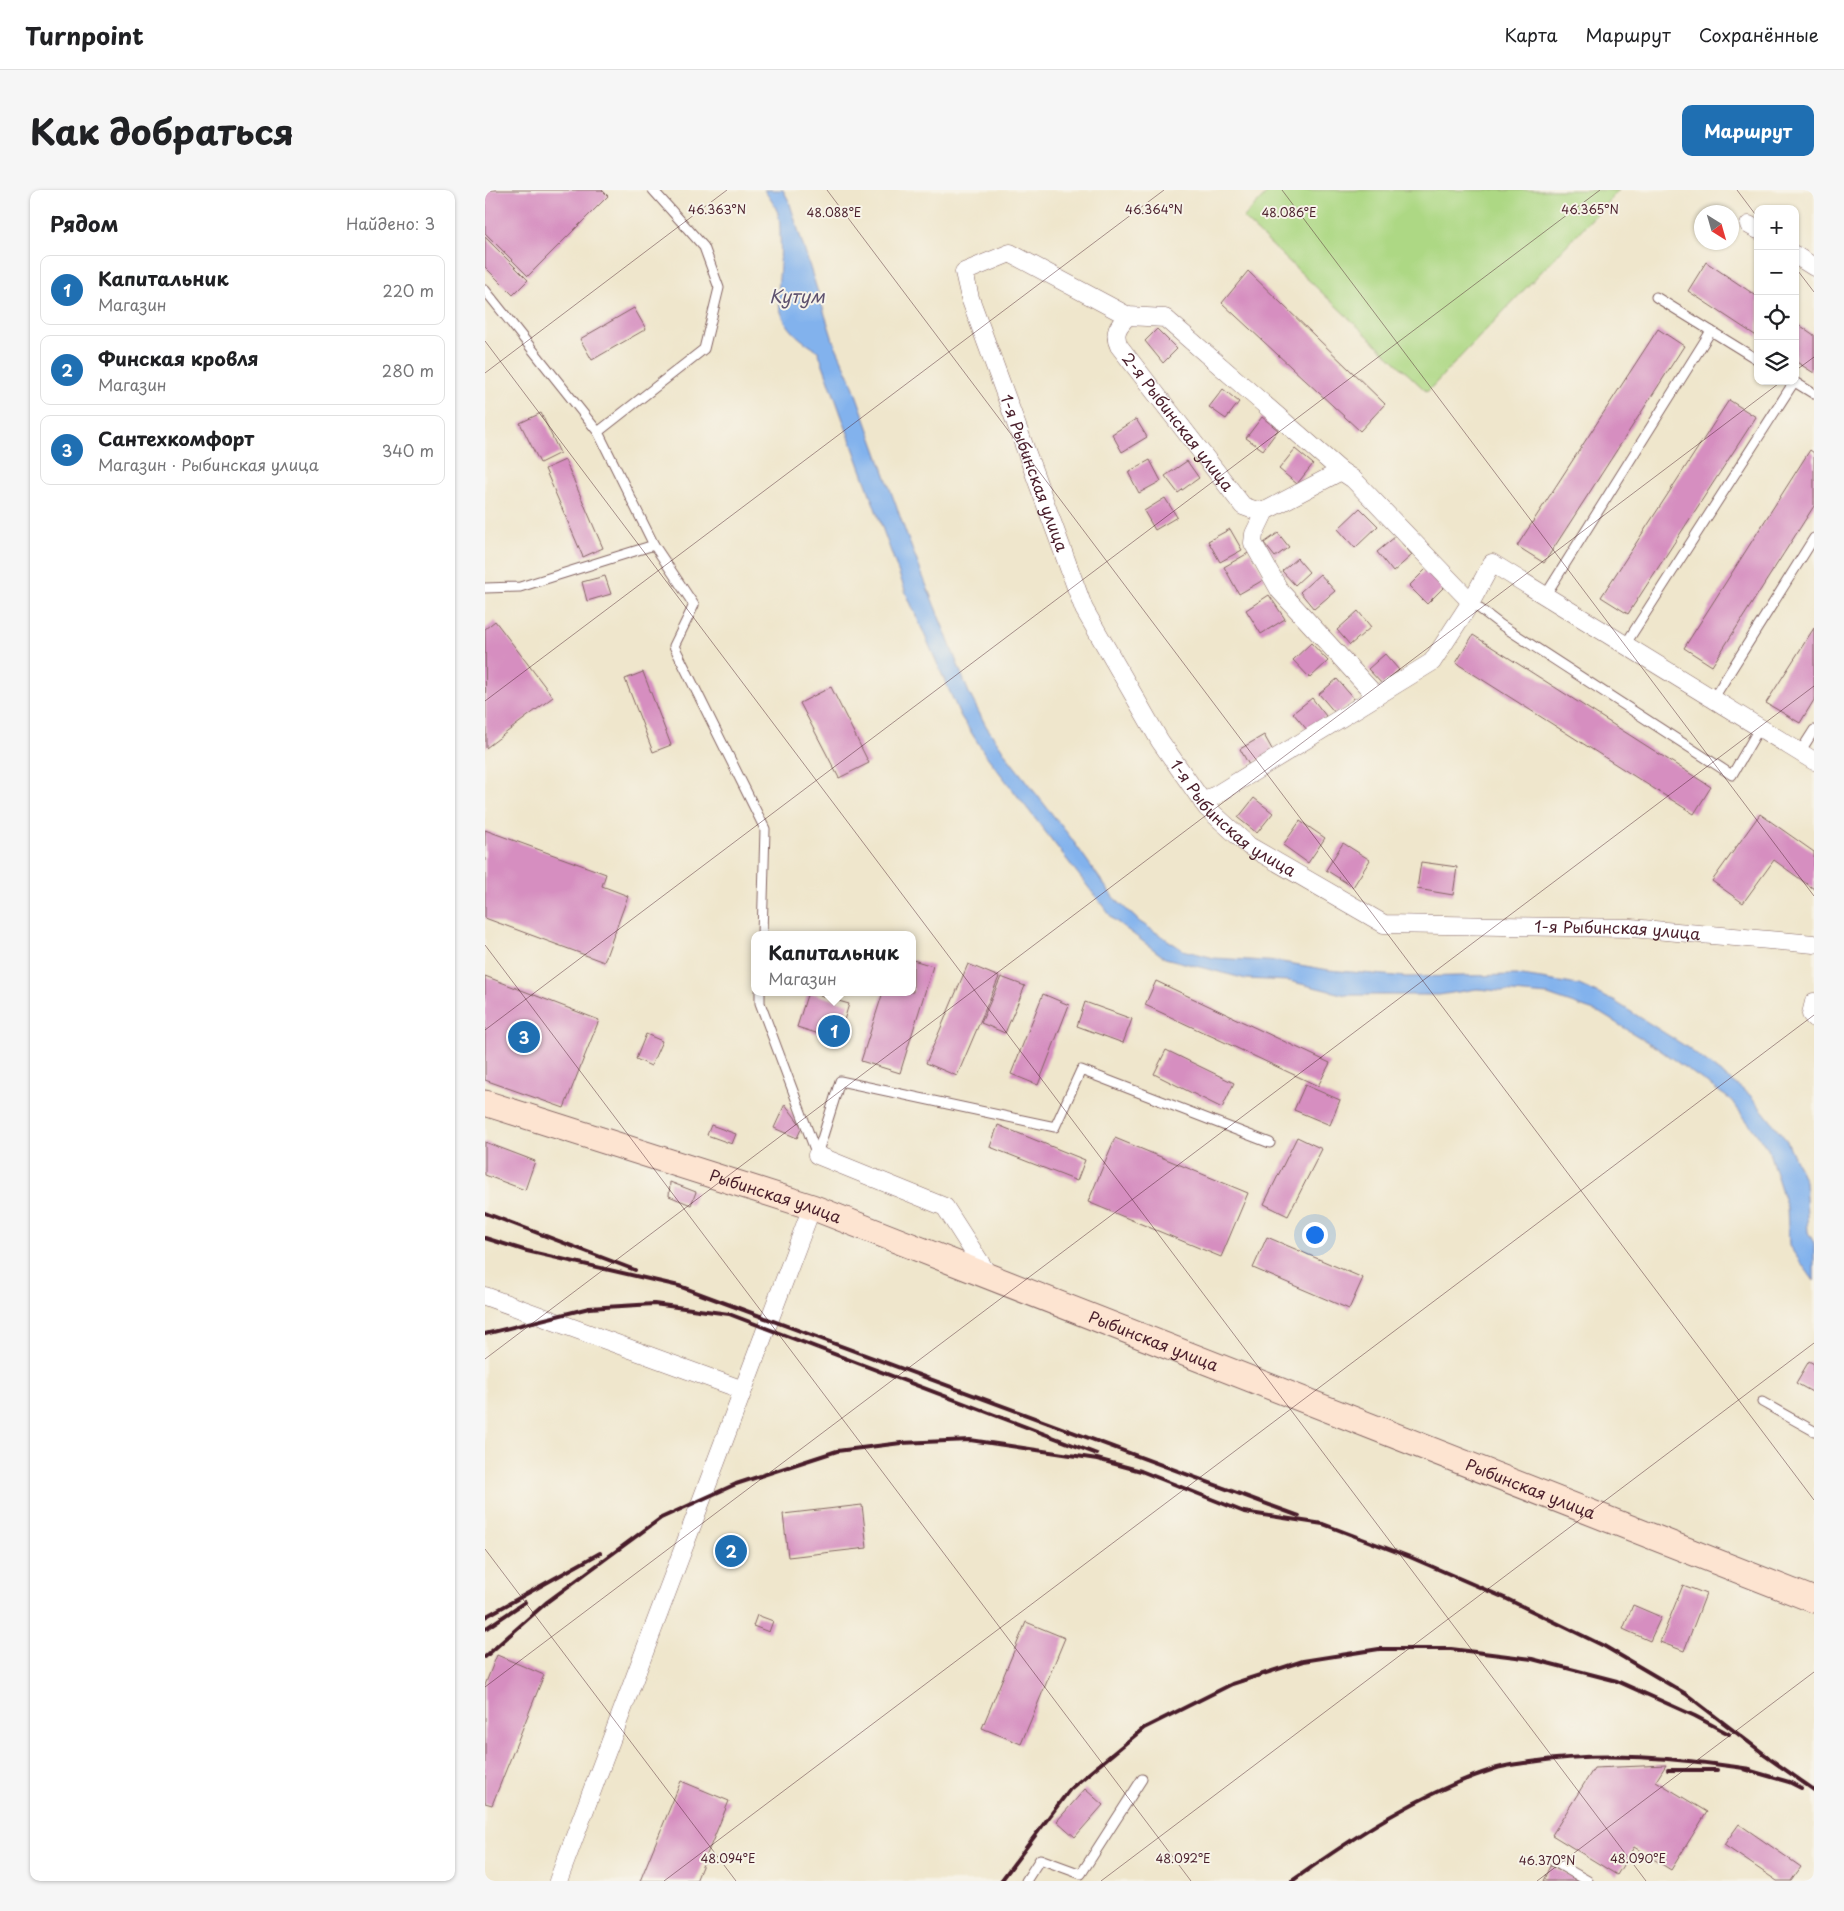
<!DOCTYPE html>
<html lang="ru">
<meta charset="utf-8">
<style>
:root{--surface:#fff;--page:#f6f6f6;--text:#202124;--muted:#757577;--line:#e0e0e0;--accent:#1f6fb2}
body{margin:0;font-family:"Playpen Sans",sans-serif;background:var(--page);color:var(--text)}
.controls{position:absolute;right:15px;top:15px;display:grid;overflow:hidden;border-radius:10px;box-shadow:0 1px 4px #0004}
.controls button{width:45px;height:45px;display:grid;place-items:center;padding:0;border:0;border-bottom:1px solid var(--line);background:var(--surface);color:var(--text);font:25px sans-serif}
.compass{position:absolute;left:1209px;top:15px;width:45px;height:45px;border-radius:50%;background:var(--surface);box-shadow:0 1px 4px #0004;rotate:143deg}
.you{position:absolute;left:829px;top:1044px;width:18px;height:18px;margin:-12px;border:4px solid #fff;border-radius:50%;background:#1a73e8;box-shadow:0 0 0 8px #1a73e833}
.badge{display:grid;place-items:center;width:32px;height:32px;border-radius:50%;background:var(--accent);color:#fff;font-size:16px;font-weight:700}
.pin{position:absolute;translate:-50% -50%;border:2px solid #fff;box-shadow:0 1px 5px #0006}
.popup{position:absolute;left:266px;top:741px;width:165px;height:65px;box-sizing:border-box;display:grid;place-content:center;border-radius:10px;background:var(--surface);filter:drop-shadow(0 1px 4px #0005);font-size:16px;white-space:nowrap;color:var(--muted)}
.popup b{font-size:19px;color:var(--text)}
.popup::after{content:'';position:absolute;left:50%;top:100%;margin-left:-10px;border:10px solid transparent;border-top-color:var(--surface)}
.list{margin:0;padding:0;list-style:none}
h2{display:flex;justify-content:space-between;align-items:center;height:65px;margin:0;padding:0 20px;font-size:21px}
h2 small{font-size:16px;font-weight:400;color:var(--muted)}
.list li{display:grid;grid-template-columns:32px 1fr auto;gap:15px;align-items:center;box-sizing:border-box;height:70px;margin:0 10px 10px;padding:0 10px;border:1px solid var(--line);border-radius:10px}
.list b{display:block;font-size:19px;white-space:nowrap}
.list p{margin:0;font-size:16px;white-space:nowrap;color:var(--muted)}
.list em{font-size:16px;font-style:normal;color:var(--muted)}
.icon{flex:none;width:28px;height:28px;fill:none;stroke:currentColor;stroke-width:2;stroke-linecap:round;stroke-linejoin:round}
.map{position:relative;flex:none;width:1329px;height:1691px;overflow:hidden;border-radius:10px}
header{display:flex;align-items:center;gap:30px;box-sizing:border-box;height:70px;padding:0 25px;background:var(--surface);border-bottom:1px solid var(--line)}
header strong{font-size:24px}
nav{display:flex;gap:28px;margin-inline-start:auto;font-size:18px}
.intro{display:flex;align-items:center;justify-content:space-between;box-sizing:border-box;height:120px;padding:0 30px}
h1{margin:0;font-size:35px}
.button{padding:12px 22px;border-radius:10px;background:var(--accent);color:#fff;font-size:18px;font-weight:700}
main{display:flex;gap:30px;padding:0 30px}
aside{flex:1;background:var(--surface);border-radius:10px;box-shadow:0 1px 4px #0004}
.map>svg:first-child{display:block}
</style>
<header>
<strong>Turnpoint</strong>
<nav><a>Карта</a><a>Маршрут</a><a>Сохранённые</a></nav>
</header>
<div class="intro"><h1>Как добраться</h1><a class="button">Маршрут</a></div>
<main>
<aside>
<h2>Рядом<small>Найдено: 3</small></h2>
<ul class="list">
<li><span class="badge">1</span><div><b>Капитальник</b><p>Магазин</p></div><em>220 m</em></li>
<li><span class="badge">2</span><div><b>Финская кровля</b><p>Магазин</p></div><em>280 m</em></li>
<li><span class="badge">3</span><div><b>Сантехкомфорт</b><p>Магазин · Рыбинская улица</p></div><em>340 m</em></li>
</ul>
</aside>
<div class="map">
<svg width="1329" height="1691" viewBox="0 0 1329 1691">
<rect width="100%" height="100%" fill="#f7f3e8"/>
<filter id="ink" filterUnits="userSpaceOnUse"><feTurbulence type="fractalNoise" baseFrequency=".02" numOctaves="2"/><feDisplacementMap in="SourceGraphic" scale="10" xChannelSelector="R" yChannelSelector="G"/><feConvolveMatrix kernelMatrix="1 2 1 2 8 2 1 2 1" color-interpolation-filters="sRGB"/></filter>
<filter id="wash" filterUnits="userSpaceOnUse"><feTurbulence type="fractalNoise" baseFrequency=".0096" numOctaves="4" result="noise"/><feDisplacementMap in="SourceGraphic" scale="20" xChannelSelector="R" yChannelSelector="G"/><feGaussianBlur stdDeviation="1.12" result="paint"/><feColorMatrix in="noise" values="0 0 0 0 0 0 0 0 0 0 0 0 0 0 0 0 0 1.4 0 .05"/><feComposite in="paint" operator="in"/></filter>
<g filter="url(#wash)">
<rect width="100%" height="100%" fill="#efe6cc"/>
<path fill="#add884" stroke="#7c7c58" d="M785,0H1134L942,202L758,28Z"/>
<path fill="#82b2ed" stroke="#66688c" d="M279,0H298L304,11L348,150L366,190L422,346L484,503L501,536L526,572L586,648L628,707L655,732L698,760L729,768L797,772L844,780L921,787L1031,785L1094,795L1129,811L1200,856L1265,905L1302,951L1320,991L1323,1042L1329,1053V1091L1304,1056L1302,1018L1283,959L1246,910L1172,858L1115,823L1063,805L992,799L954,805H861L804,791L761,789L680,768L628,729L500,564L475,525L421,403L333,161C275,126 299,100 295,46C295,39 295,30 293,23C290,15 284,7 279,0Z"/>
<g id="blocks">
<g fill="#d68ec0">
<path d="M0,0H117L123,6L43,86L0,43Z"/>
<path d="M0,47L43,90L28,105L0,77Z"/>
<path d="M1221,72L1273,107V147L1203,101Z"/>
<path d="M763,81L900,214L875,241L737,113Z"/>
<path d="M149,118L161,139L107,170L95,149Z"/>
<path d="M1310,132L1329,145V183L1310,171Z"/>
<path d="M672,139L692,159L678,173L660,151Z"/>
<path d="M1173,139L1199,156L1059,373L1032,356Z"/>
<path d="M738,199L754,212L741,229L724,217Z"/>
<path d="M1244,210L1271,227L1143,424L1116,407Z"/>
<path d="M56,223L75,263L55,273L35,233Z"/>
<path d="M777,227L793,240L778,260L761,248Z"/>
<path d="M651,229L662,247L637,262L627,244Z"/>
<path d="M810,259L828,274L812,294L794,279Z"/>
<path d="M1325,260L1329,263V316L1227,476L1199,458Z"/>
<path d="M80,270L118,358L98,367L60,279Z"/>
<path d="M665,270L676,291L654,303L643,282Z"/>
<path d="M702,271L714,288L693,303L680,286Z"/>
<path d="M680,308L692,327L670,340L659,321Z"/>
<path d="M875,318L893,336L870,358L853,339Z"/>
<path d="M745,339L757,360L735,372L723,351Z"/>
<path d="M793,343L804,357L790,367L779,353Z"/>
<path d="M911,346L927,365L908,382L892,362Z"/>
<path d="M765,362L780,389L754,404L739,377Z"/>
<path d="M812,368L824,382L810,395L797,381Z"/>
<path d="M942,378L960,396L942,414L924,396Z"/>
<path d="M835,384L850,401L829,419L815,402Z"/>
<path d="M120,386L126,404L102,411L97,392Z"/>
<path d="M784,405L800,429L776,444L761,420Z"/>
<path d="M873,421L886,437L865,455L852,440Z"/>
<path d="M10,431L68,507L1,558L0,439Z"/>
<path d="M1329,438V510L1315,533L1281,513Z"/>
<path d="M988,445L1226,597L1209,624L971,473Z"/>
<path d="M826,453L843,471L825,488L808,470Z"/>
<path d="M900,464L914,480L898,495L883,479Z"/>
<path d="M158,482L186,555L168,562L140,489Z"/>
<path d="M852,489L869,509L851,524L834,504Z"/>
<path d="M346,497L384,573L354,588L315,513Z"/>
<path d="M827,508L841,526L823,541L808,523Z"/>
<path d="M779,545L788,561L764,575L755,559Z"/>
<path d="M769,608L788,623L772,643L753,628Z"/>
<path d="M1275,624L1329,662V699L1289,670L1258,713L1227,691Z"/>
<path d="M815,631L840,648L823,673L798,655Z"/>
<path d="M0,640L121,684L117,696L143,706L119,772L0,728Z"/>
<path d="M858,653L885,670L868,697L841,680Z"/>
<path d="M936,672L972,677L968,705L932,699Z"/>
<path d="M428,770L448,776L415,883L376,871L398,802H428Z"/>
<path d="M483,774L514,787L472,886L441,873Z"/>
<path d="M0,786L114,830L79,918L0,890Z"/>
<path d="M516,787L540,796L520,843L496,833Z"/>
<path d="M671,791L845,873L833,896L660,815Z"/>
<path d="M323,802L364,814L353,850L312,837Z"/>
<path d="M558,804L584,815L553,895L526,884Z"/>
<path d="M600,812L647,829L638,853L592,836Z"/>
<path d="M161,844L177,851L166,876L151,869Z"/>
<path d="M681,860L749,893L737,918L669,884Z"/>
<path d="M820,895L855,910L845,935L809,920Z"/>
<path d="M300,914L317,937L312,948L289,938Z"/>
<path d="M226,935L251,944L247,954L222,945Z"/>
<path d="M513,935L600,970L592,991L505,957Z"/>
<path d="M812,947L837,959L803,1026L779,1014Z"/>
<path d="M630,948L763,1003L736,1067L603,1012Z"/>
<path d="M0,952L50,971L40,1000L0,985Z"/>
<path d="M185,992L211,1002L206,1015L184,1006Z"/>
<path d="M782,1047L878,1088L864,1119L768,1078Z"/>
<path d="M1324,1171L1329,1174V1203L1311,1193Z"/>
<path d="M377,1315L382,1358L303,1367L298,1324Z"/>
<path d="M1198,1395L1221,1404L1199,1461L1175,1452Z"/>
<path d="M1148,1415L1176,1427L1165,1451L1138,1439Z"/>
<path d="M272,1425L288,1431L284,1442L268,1436Z"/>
<path d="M541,1432L580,1448L536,1554L497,1538Z"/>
<path d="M12,1465L59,1485L7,1615L0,1613V1495Z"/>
<path d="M1181,1575L1171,1591L1222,1622L1186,1680L1149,1657L1132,1685L1067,1645L1109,1578Z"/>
<path d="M196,1591L244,1611L211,1691H155Z"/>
<path d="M600,1599L618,1615L590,1647L572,1631Z"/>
<path d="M1254,1634L1316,1677L1306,1691H1292L1239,1655Z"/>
<path d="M1065,1676L1097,1691H1058Z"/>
</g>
</g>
</g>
<g filter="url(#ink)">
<use href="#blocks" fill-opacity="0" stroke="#846563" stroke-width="1"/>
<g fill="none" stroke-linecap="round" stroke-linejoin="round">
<defs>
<g id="service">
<path d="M168,0L219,57L234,98L219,159L113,242L169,355L209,415L189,456L280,639L277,745"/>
<path d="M0,100L113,242"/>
<path d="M1171,107L1273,170"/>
<path d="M1308,191L1329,204"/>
<path d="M0,398L35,397L169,355"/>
<path d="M1060,406L1226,141"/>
<path d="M986,412L1016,435L1247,585L1275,537"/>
<path d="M1140,455L1309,192"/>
<path d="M1228,509L1329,348"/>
<path d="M1315,562L1329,540"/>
<path d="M275,802V813L332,965"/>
<path d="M332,965L355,891L570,937L596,880L785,953"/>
<path d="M1277,1212L1329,1241"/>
<path d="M1068,1671L1103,1691"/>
<path d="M541,1691L555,1669L596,1684L657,1589"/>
</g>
<g id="minor">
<path d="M1264,35L1273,40"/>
<path d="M1310,65L1329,77"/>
<path id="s1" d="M643,126C633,136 628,143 634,156L758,316L769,320L780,321"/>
<path d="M856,281L780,321L769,344L768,353L795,401L891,506"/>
<path id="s2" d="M1329,571L1007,373L986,412L868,289L856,281L680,128L643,126L525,63L479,82L485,108L599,419L675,551L722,618L764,656L899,734L1146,738L1329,754"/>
<path d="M718,613L947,472L986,412"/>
<path d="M1329,812L1326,824L1329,828"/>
<path d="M332,965L460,1017L504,1086"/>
<path d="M0,1106L258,1200"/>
<path d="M73,1691L327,1017"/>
</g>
<g id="secondary">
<path id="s3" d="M0,913L327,1017L1329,1410"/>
</g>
</defs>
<use href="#service" stroke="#846563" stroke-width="11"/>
<use href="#minor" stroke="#846563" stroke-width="19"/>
<use href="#secondary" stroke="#846563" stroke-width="27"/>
<use href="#service" stroke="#fff" stroke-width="9"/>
<use href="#minor" stroke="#fff" stroke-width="18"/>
<use href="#secondary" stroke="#fde4d1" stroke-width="25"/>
<g stroke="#4a1f2b" stroke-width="4">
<path d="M0,1023L150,1080"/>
<path d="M0,1048L42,1061L194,1096L814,1326"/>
<path d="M0,1144L104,1118L169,1114L244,1124L612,1264"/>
<path d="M0,1427L115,1363"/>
<path d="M0,1439L40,1412"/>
<path d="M0,1467L62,1412L176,1328L251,1294L352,1261L416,1253L485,1250L612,1269L656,1281L759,1322L838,1334L925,1367L1022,1409L1119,1456L1201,1504L1283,1567"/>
<path d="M1278,1564L1329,1600"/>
<path d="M1259,1579L1304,1592L1316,1598"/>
<path d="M1183,1580H1232"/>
<path d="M516,1691L585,1599L659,1538L747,1494L818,1471L894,1459H966L1047,1469L1132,1491L1210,1526L1244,1544"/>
<path d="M807,1691C870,1646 935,1603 1009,1579C1020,1575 1034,1574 1046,1572C1119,1561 1192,1568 1265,1579"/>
</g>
</g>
</g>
<path fill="none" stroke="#4a1f2b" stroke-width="1" stroke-opacity="0.45" d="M342,0L1329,1310M797,0L1329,706M1252,0L1273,28M1310,77L1329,102M0,151L1161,1691M1310,181L1329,167M0,183L242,0M0,511L679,0M0,755L706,1691M0,840L1115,0M0,1169L1297,191M0,1359L251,1691M0,1497L1329,496M179,1691L1329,825M616,1691L1329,1153M1052,1691L1329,1482"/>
<g text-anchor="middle" stroke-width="4" stroke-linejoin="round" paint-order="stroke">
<g font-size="16" fill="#4a1f2b" stroke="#f7f3e8">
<text dy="6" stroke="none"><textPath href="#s1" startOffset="130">2-я Рыбинская улица</textPath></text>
<text dy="6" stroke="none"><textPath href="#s2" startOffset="1274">1-я Рыбинская улица</textPath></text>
<text dy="6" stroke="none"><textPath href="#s2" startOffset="1679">1-я Рыбинская улица</textPath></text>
<text dy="6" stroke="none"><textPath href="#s2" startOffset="2099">1-я Рыбинская улица</textPath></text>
<text dy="6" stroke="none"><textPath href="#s3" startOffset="305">Рыбинская улица</textPath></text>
<text dy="6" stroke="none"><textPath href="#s3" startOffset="710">Рыбинская улица</textPath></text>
<text dy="6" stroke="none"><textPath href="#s3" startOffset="1115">Рыбинская улица</textPath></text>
</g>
<g font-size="18" font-style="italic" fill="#5e526f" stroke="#f7f3e8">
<text x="312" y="113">Кутум</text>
</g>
</g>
<g font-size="12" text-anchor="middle" fill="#4a1f2b" stroke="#f7f3e8" stroke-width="4" stroke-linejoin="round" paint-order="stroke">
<text x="669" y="24">46.364°N</text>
<text x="1105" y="24">46.365°N</text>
<text x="232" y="24">46.363°N</text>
<text x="349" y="27">48.088°E</text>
<text x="804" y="27">48.086°E</text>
<text x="243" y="1673">48.094°E</text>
<text x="698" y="1673">48.092°E</text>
<text x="1153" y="1673">48.090°E</text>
<text x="1062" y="1675">46.370°N</text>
</g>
</svg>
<div class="controls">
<button>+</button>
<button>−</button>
<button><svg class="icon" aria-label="locate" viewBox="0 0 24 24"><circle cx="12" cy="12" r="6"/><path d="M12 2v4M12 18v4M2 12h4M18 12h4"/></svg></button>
<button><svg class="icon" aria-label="layers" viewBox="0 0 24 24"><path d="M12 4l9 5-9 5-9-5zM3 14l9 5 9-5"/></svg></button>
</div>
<svg class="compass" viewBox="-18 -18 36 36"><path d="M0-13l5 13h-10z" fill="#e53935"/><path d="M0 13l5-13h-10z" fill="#757577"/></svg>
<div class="you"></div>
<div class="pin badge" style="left:349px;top:841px">1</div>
<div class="popup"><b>Капитальник</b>Магазин</div>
<div class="pin badge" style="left:246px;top:1361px">2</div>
<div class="pin badge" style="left:39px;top:847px">3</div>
</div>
</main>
